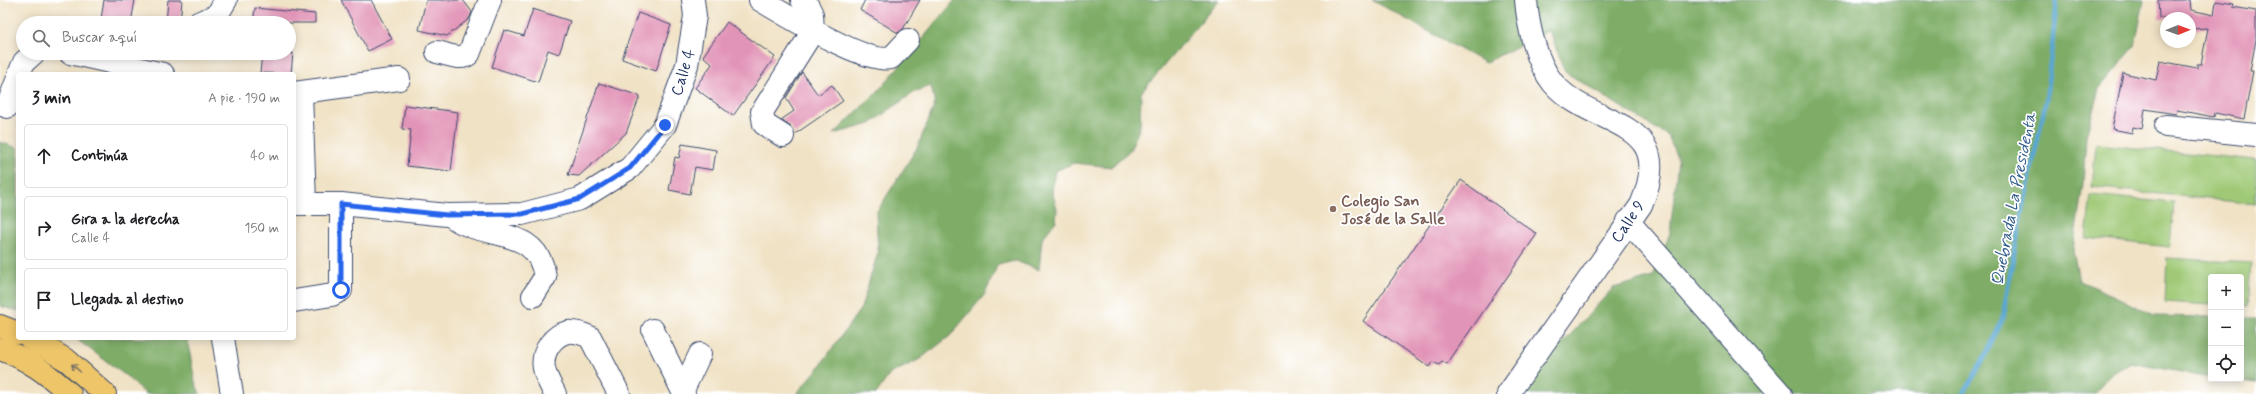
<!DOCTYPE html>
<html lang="es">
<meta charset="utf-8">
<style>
:root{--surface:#fff;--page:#f2f2f2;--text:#202124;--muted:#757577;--line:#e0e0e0}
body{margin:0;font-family:Mynerve,sans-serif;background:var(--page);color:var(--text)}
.controls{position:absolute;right:12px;bottom:12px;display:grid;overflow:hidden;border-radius:4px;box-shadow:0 2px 10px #0003}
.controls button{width:36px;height:36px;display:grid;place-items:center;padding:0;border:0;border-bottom:1px solid var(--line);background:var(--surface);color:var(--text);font:20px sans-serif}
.compass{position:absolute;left:2160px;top:12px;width:36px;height:36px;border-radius:50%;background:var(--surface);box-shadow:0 2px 10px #0003;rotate:89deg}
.stop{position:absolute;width:12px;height:12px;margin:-9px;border:3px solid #2563eb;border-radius:50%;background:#fff}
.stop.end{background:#2563eb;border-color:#fff;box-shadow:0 1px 4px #0008}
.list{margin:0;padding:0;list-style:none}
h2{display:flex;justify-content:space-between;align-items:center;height:52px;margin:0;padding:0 16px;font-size:17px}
h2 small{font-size:13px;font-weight:400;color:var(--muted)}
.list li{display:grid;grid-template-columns:26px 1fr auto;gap:12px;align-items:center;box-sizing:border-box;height:64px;margin:0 8px 8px;padding:0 8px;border:1px solid var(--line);border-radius:4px}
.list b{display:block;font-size:15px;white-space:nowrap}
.list p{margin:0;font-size:13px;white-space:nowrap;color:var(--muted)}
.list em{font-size:13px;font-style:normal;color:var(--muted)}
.icon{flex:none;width:22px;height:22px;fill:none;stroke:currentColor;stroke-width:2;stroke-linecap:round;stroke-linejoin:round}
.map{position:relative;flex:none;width:2256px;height:394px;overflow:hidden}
.search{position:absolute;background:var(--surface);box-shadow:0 2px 10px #0003;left:16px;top:16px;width:280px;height:44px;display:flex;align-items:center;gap:10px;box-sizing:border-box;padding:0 14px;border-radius:22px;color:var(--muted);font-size:15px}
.panel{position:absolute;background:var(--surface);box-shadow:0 2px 10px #0003;left:16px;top:72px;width:280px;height:268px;border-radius:4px}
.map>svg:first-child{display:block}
</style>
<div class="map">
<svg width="2256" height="394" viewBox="0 0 2256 394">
<rect width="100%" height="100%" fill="#fff"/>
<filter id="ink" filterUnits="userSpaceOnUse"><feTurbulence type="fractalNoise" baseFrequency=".025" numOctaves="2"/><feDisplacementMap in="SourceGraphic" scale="8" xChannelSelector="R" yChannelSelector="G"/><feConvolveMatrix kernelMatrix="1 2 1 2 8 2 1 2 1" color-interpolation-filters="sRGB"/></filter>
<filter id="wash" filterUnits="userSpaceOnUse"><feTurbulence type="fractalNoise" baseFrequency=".012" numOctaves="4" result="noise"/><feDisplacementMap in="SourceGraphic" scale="16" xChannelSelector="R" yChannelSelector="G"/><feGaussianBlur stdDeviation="0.9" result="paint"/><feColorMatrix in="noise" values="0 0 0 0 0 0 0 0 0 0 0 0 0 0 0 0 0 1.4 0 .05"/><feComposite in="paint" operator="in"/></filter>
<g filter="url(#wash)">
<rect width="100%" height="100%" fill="#f0e2c5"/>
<g fill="#9fc976" stroke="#5d7c6a">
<path d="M2096,144L2256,160V204L2092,187Z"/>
<path d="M2091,195L2174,203L2170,247L2086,238Z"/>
<path d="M2167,258L2251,263L2248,307L2241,306V277H2211V305L2165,302Z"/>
</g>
<g fill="#7fad67" stroke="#4d6e62">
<path d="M955,0H1219L1141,93L1140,127L1130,150L1111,167L1074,163L1055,171L1052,191L1057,209L1056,221L1042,239L1039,270L1016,261L998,264L985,294L950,336L920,359L890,374L876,394H796L817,370L861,308L878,252L876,213L917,148L935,104L931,86L914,92L870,124L834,134L879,90Z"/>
<path d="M1372,0H2144L2135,46L2099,89L2086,136L2083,184L2073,250L2079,281L2115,296L2154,316L2211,317V377L2130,363L2108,376L2095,394H1520L1532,377L1613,288L1653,277L1670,233L1678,160L1668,136L1565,72L1549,30L1485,63Z"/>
<path d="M0,142L18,148V311L0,306Z"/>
<path d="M2241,318H2256V383L2229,379H2241Z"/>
<path d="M75,338H187L195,382L200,394H146L125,375Z"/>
</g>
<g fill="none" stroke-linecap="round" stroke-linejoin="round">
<path stroke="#5aa7d3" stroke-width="4.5" d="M1963,394L1983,361L2002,320L2013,258L2046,100L2057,0"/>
</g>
<g id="blocks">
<g fill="#e294b7">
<path d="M104,0H135L131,23L101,19Z"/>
<path d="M168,0H182L180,23H166Z"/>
<path d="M341,0H371L392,39L368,51Z"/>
<path d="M426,0H463L472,12L469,19L447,36L419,30Z"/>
<path d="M865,0H920L903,29L898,33L860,10Z"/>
<path d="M2158,0H2190L2191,10L2214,15L2216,1L2234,4L2233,7L2256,11V40L2250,71H2253L2244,119L2215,113L2214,117L2177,110L2176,114L2145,109L2142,129L2133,127L2132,133L2112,129L2123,73L2156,80L2160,61L2197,68V64H2201L2208,28L2190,29V18H2159Z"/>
<path d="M255,8L315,14V23H253Z"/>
<path d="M533,9L570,21L559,54L548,50L538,82L492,67L504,30L524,36Z"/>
<path d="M638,13L671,25L656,71L622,59Z"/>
<path d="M727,22L775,57L733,116L695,88L712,64L703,56Z"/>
<path d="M262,53H293L291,74L260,73Z"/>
<path d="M802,72L818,95L832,85L843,101L795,134L790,126L781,120L794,111L786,98Z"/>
<path d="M599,83L640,96L626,133L579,176L568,175Z"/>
<path d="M405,105L458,112L451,171L407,166L411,130L402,129Z"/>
<path d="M682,144L716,150L713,170L695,167L690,194L669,190L675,157L679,158Z"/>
<path d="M1461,180L1537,234L1447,364L1442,361L1439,365L1433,362L1430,367L1363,321Z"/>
</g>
</g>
</g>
<g filter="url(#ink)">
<use href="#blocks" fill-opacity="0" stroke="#3b4a6d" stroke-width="1"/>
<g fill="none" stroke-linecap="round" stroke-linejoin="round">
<defs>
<g id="minor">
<path d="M760,0C784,14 866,65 891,58L908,40"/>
<path d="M198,23L217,15L226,0"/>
<path d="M437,52C447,54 461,61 469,54L490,0"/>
<path d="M70,53L163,74"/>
<path d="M19,74L24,62L34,53"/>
<path d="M294,93L399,79"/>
<path d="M301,93L305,202"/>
<path d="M7,107L18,78"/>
<path d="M2166,126L2256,135"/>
<path d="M783,136L764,124L762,112L813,31L812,14L808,6L802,0"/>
<path d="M294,204H341L447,215L522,214L580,199L630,168L665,125L687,65L695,16L693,0"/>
<path d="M455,219C488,240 538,226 545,277L533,296"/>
<path d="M1628,221L1781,394"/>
<path d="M294,301L332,295L341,290V204"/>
<path d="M653,330L684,394"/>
<path d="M223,338L232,394"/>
<path d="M683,390L700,354"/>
<path d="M555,394C551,386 545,376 544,368C541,352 553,335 568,332C575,331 583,334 590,337L619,394"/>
<path d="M1508,394L1641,205C1679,116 1593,130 1553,83C1536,62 1528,26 1526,0"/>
</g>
<g id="major">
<path d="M0,326L18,333"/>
<path d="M30,338L68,361L105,394"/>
<path d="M0,349C27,358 49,375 70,394"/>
</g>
</defs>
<use href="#minor" stroke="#3b4a6d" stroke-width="24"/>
<use href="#major" stroke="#3b4a6d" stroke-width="24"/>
<use href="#minor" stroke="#fff" stroke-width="22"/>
<use href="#major" stroke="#eec569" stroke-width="22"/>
</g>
<defs><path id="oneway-shaft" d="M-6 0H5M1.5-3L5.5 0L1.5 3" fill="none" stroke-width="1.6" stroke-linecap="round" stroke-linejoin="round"/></defs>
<use stroke="#7a7263" href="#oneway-shaft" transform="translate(76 368) rotate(-138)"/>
</g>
<g fill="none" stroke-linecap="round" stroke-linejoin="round" filter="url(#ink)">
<path stroke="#2563eb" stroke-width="5" d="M341,290V204L447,215L522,214L580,199L630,168L665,125"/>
</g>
<circle fill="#8d6e63" stroke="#fff" stroke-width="1.5" cx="1333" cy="209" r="4"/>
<g text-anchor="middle" stroke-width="3.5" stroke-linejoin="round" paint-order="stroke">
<g font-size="16" fill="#1b2f5e" stroke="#fff">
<text transform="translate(682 72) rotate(-73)" y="6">Calle 4</text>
<text transform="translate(1627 221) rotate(-56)" y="6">Calle 9</text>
</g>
<g font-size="16" font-weight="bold" fill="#785e54" stroke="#fff" text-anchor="start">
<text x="1341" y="206">Colegio San<tspan x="1341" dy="18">José de la Salle</tspan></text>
</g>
<g font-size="17" font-style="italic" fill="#345f8d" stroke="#fff">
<text transform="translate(2013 199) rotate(-79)" y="6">Quebrada La Presidenta</text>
</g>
</g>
</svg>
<div class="controls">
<button>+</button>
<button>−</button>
<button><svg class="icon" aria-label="locate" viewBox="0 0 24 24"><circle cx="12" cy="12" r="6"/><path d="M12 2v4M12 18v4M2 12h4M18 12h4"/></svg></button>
</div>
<svg class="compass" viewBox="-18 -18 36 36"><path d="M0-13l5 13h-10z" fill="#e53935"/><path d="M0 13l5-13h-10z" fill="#757577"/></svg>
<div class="stop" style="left:341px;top:290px"></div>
<div class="stop end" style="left:665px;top:125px"></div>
<div class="search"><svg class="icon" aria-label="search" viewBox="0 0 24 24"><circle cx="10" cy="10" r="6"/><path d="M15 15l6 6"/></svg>Buscar aquí</div>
<section class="panel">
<h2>3 min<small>A pie · 190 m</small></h2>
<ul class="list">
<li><svg class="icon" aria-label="ahead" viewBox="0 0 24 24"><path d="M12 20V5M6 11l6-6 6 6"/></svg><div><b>Continúa</b></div><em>40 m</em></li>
<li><svg class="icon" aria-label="right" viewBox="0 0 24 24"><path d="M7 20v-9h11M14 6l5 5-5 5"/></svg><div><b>Gira a la derecha</b><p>Calle 4</p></div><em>150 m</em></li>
<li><svg class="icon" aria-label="arrive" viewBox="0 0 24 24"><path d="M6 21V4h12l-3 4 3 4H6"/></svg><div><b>Llegada al destino</b></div></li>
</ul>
</section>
</div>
